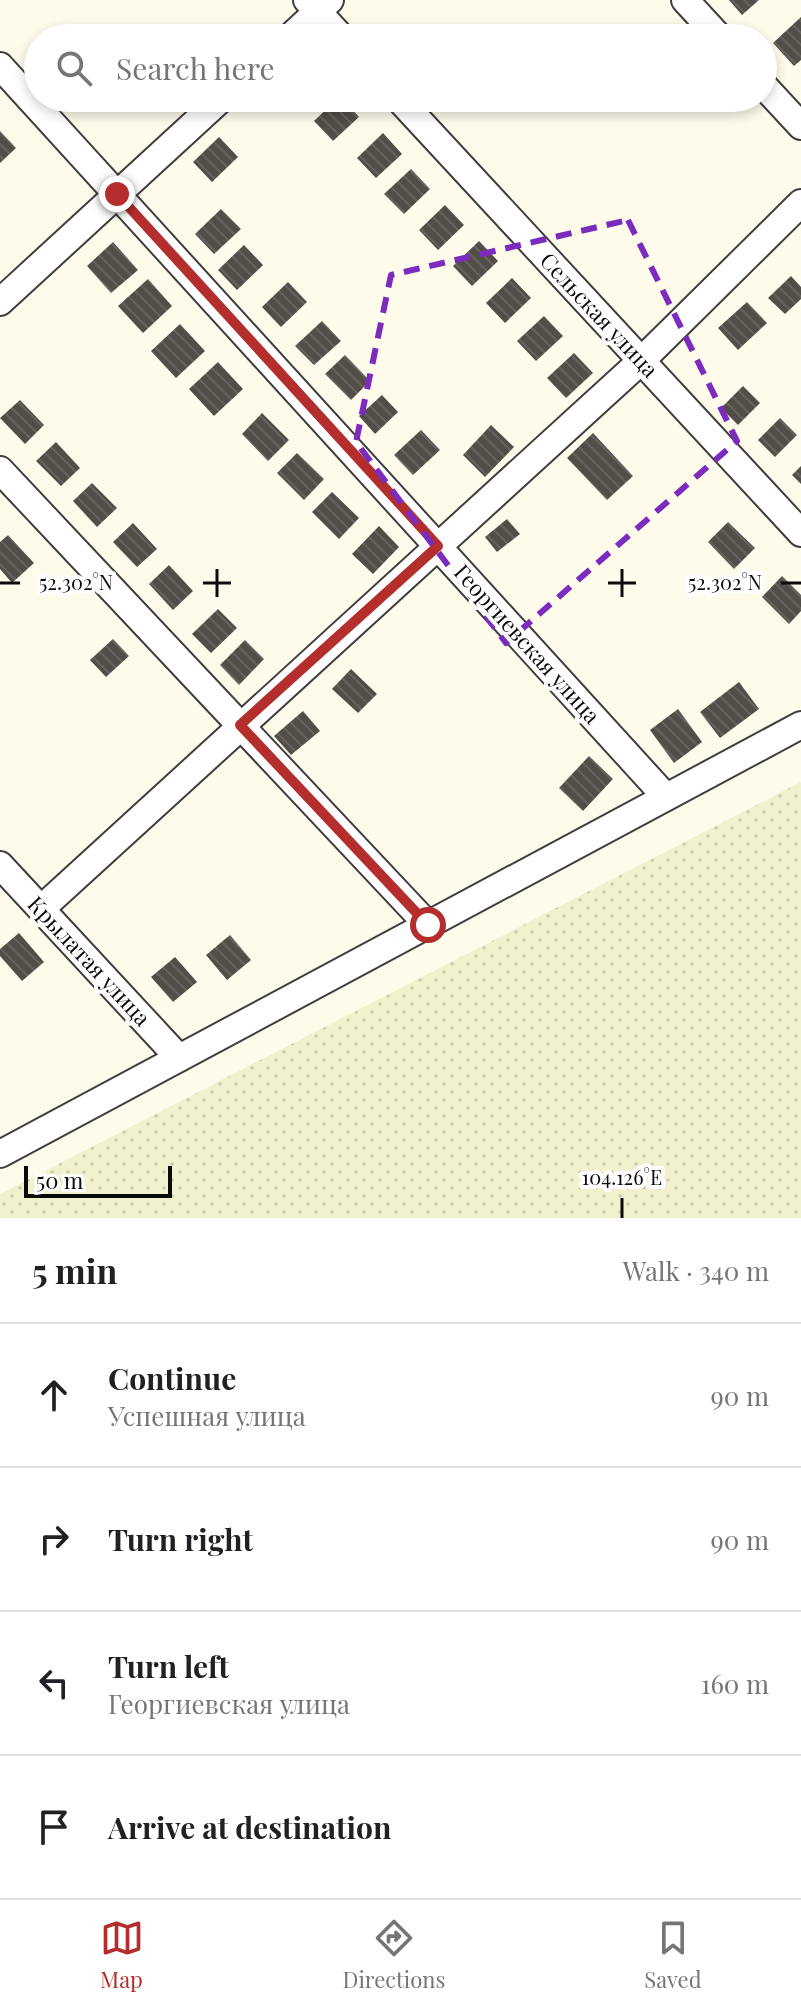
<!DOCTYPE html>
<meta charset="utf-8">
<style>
:root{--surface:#fff;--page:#f2f2f2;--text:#202124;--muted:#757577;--line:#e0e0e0;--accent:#b32e2c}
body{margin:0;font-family:"Playfair Display",serif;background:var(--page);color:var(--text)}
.scale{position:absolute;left:24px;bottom:20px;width:148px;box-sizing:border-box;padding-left:8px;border:4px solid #0b0b0b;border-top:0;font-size:22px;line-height:28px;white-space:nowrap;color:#0b0b0b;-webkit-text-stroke:6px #fff;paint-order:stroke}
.stop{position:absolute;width:24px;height:24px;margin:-18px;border:6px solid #b32e2c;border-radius:50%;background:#fff}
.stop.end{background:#b32e2c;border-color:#fff;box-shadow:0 2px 8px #0008}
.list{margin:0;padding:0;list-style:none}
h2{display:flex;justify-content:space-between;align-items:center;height:104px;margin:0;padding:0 32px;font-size:34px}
h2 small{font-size:26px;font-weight:400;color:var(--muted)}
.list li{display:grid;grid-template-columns:52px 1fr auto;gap:24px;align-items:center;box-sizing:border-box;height:144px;padding:0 32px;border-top:2px solid var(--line)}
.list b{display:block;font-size:30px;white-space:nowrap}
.list p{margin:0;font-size:26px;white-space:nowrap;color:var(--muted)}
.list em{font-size:26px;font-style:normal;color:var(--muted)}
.icon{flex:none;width:44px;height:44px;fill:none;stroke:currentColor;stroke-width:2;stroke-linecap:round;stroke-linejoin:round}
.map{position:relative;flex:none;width:801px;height:1218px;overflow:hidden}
.search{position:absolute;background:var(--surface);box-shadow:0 4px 12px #0003;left:24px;right:24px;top:24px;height:88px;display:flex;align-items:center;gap:20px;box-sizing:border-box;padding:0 28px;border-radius:44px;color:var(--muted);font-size:30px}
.sheet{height:680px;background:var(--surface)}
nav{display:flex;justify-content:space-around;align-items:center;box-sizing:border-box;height:112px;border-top:2px solid var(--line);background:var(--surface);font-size:22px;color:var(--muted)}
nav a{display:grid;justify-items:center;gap:4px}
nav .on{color:var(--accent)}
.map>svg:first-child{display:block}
</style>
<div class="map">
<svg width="801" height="1218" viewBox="0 0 801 1218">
<defs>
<pattern id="farmland-dots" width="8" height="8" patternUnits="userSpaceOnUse" patternTransform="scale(2)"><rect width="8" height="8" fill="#f2f1cd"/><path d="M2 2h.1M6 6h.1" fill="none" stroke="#cecdaf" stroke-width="1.8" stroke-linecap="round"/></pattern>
<pattern id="building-back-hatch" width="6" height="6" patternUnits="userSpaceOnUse" patternTransform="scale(2)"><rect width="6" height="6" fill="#534d48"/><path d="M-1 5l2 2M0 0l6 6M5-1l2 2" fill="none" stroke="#67625e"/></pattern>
</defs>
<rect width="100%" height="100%" fill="#fefbeb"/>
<path fill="url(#farmland-dots)" d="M801,782V1218H0V1194Z"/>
<g fill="url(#building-back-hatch)">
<path d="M729,0H759L742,15Z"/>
<path d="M801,17V60L794,66L773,43Z"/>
<path d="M294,98H310L302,106Z"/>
<path d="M338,98H342L359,117L333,141L314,121Z"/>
<path d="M0,131L16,148L0,163Z"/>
<path d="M383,133L402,154L376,178L357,158Z"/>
<path d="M219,137L238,157L212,182L193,162Z"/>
<path d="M411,169L430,189L404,214L384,194Z"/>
<path d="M445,205L464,225L438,250L419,230Z"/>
<path d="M221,209L241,229L214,254L195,234Z"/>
<path d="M479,241L498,261L472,286L453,266Z"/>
<path d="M113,242L138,270L111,293L87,266Z"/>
<path d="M244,245L263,265L237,290L218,270Z"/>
<path d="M791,276L801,287V299L785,314L768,298Z"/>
<path d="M512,278L531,298L505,323L486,303Z"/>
<path d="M148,279L172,306L143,333L118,306Z"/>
<path d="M288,282L307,302L281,327L262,307Z"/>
<path d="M747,302L767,323L738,350L718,328Z"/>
<path d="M544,316L563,336L536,361L517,341Z"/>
<path d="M322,321L341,341L314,365L295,346Z"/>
<path d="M180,324L205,351L176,378L151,351Z"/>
<path d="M574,353L593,373L566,398L547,378Z"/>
<path d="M345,355L370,381L351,400L325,374Z"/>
<path d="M218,362L243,389L214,416L189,389Z"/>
<path d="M743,386L760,403L738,425L721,408Z"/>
<path d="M382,395L398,412L375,434L359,416Z"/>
<path d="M20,400L44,425L25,444L0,418Z"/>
<path d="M262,413L289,440L268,461L242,434Z"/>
<path d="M780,418L797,435L775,457L758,440Z"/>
<path d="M491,425L514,447L485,477L463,455Z"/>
<path d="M421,430L440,450L413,475L394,455Z"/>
<path d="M593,433L633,476L607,500L567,458Z"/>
<path d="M56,442L80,468L61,486L36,461Z"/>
<path d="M297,453L324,479L304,500L277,473Z"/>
<path d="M801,466V484L792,475Z"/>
<path d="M92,483L117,508L97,527L73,501Z"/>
<path d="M332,492L359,518L339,539L312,512Z"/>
<path d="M507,519L520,534L497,552L485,537Z"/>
<path d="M728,522L755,548L734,569L708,542Z"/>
<path d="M133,523L157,549L137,567L113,542Z"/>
<path d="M379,526L399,547L373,574L352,554Z"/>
<path d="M8,535L34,563L12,583L0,569V542Z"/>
<path d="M169,565L193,591L173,610L149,584Z"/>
<path d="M782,576L801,595V611L789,624L762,597Z"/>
<path d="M218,609L237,628L211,653L192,634Z"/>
<path d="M113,639L129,656L106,677L90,660Z"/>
<path d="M245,640L264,659L239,685L220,665Z"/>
<path d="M351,669L377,694L358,713L332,689Z"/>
<path d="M739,682L759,709L720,738L700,712Z"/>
<path d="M678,709L702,742L674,763L650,730Z"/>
<path d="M303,711L320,731L291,755L274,736Z"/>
<path d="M589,756L613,779L583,811L559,788Z"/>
<path d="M19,933L44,962L22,981L0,956V949Z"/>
<path d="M230,935L251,960L227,980L206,955Z"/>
<path d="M175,957L197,982L173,1002L151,977Z"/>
</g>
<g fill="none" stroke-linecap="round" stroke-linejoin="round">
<defs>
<g id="minor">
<path d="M307,0L342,38"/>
<path d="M685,0L720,38"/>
<path d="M289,38L330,0"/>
<path d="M0,66L666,797"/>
<path d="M763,85L801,126"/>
<path d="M398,98L801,533"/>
<path d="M0,302L222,98"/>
<path d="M0,470L428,925"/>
<path d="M0,865L179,1058"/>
<path d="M41,909L641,361L801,203"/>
<path d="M0,1154L801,725"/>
</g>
</defs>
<use href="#minor" stroke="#3e3e3e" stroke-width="30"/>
<use href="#minor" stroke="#fff" stroke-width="26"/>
</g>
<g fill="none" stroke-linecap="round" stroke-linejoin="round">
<path stroke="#b32e2c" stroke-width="10" d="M117,194L438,546L240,725L428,925"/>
</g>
<path fill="none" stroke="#7b2cbf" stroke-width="6" stroke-dasharray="16 10" stroke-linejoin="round" d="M628,220L737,441L506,643L356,442L391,275Z"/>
<path fill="none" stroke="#0b0b0b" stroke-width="3" d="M217,569V597M622,569V597M0,583H20M203,583H231M608,583H636M781,583H801M622,1198V1218"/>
<g text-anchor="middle" stroke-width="8" stroke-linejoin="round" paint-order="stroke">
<g font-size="22" fill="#0b0b0b" stroke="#fff">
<text transform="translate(599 315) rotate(47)" y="8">Сельская улица</text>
<text transform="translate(527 644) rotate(48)" y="8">Георгиевская улица</text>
<text transform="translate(89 961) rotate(47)" y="8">Крылатая улица</text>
</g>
</g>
<g font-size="20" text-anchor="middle" fill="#0b0b0b" stroke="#fff" stroke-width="8" stroke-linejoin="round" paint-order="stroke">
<text x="76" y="590">52.302°N</text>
<text x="725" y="590">52.302°N</text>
<text x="622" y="1185">104.126°E</text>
</g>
</svg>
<div class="scale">50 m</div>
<div class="stop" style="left:428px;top:925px"></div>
<div class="stop end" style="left:117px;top:194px"></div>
<div class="search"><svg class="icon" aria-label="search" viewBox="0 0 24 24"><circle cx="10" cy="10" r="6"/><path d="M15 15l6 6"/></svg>Search here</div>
</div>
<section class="sheet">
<h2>5 min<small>Walk · 340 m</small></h2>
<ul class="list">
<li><svg class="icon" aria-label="ahead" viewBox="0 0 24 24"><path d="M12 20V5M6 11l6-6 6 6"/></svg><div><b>Continue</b><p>Успешная улица</p></div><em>90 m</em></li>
<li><svg class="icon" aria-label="right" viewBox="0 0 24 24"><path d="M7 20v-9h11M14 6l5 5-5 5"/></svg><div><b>Turn right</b></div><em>90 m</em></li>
<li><svg class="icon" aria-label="left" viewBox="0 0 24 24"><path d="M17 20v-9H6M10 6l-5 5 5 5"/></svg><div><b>Turn left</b><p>Георгиевская улица</p></div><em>160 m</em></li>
<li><svg class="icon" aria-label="arrive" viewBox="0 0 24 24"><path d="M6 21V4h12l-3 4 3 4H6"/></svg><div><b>Arrive at destination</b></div></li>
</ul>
</section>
<nav>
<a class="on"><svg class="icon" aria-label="map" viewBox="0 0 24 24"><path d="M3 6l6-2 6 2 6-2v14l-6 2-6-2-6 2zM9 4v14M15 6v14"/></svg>Map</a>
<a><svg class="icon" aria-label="directions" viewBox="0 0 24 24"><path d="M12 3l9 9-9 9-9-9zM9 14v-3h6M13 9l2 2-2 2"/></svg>Directions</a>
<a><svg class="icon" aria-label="saved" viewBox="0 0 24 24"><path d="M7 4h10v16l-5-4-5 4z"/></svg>Saved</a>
</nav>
